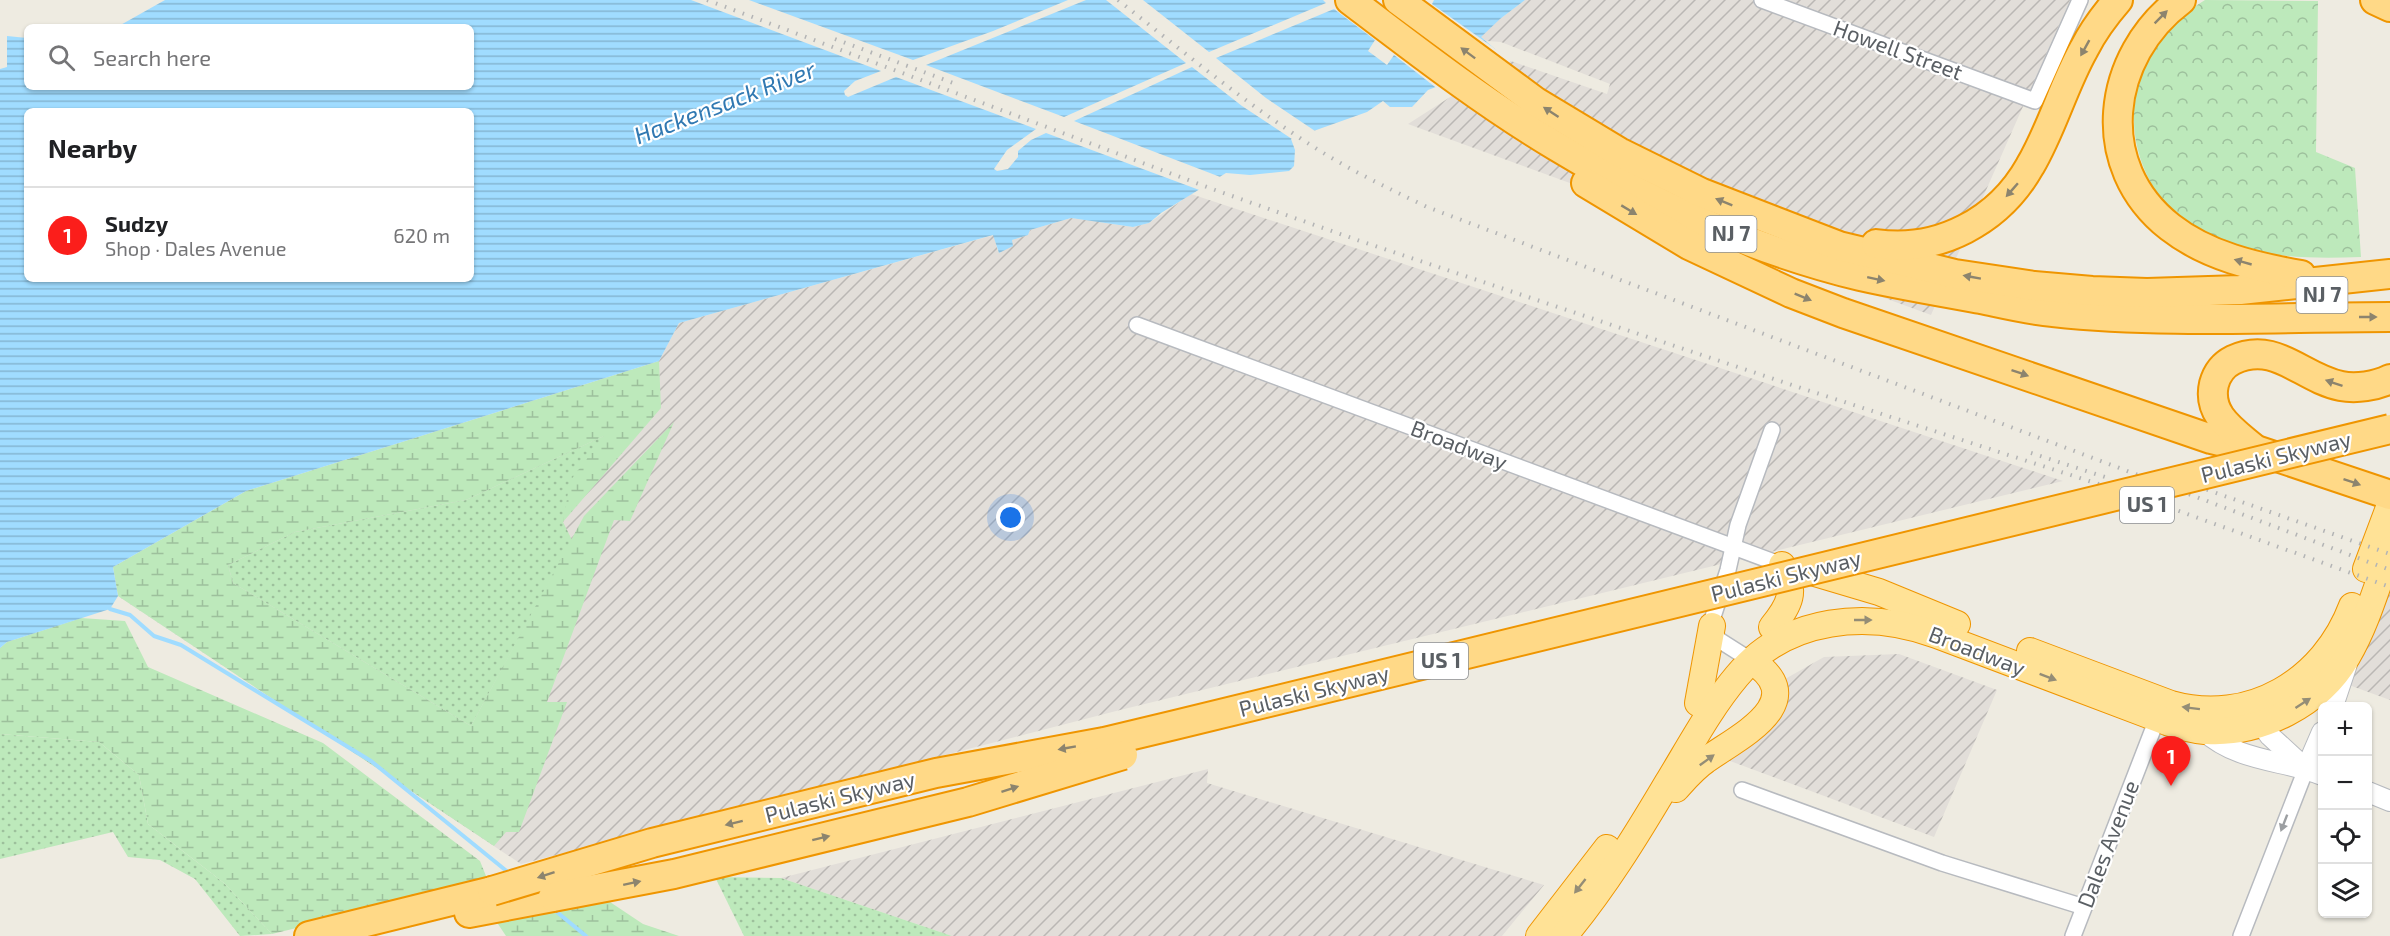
<!DOCTYPE html>
<meta charset="utf-8">
<style>
:root{--surface:#fff;--page:#f6f6f6;--text:#202124;--muted:#757577;--line:#e0e0e0;--accent:#fb1e1b}
body{margin:0;font-family:"Exo 2",sans-serif;background:var(--page);color:var(--text)}
.controls{position:absolute;right:18px;bottom:18px;display:grid;overflow:hidden;border-radius:9px;box-shadow:0 2px 4px #0004}
.controls button{width:54px;height:54px;display:grid;place-items:center;padding:0;border:0;border-bottom:2px solid var(--line);background:var(--surface);color:var(--text);font:30px sans-serif}
.you{position:absolute;left:1011px;top:518px;width:21px;height:21px;margin:-15px;border:4px solid #fff;border-radius:50%;background:#1a73e8;box-shadow:0 0 0 9px #1a73e833}
.badge{display:grid;place-items:center;width:39px;height:39px;border-radius:50%;background:var(--accent);color:#fff;font-size:20px;font-weight:700}
.pin{position:absolute;translate:-50% -50px;filter:drop-shadow(0 2px 3px #0008)}
.pin::after{content:'';position:absolute;top:32px;width:21px;height:18px;background:inherit;clip-path:polygon(0 0,100% 0,50% 100%)}
.list{margin:0;padding:0;list-style:none}
h2{display:flex;justify-content:space-between;align-items:center;height:78px;margin:0;padding:0 24px;font-size:26px}
h2 small{font-size:20px;font-weight:400;color:var(--muted)}
.list li{display:grid;grid-template-columns:39px 1fr auto;gap:18px;align-items:center;box-sizing:border-box;height:96px;padding:0 24px;border-top:2px solid var(--line)}
.list b{display:block;font-size:22px;white-space:nowrap}
.list p{margin:0;font-size:20px;white-space:nowrap;color:var(--muted)}
.list em{font-size:20px;font-style:normal;color:var(--muted)}
.icon{flex:none;width:33px;height:33px;fill:none;stroke:currentColor;stroke-width:2;stroke-linecap:round;stroke-linejoin:round}
.map{position:relative;flex:none;width:2390px;height:936px;overflow:hidden}
.search{position:absolute;background:var(--surface);box-shadow:0 2px 4px #0004;left:24px;top:24px;width:450px;height:66px;display:flex;align-items:center;gap:15px;box-sizing:border-box;padding:0 21px;border-radius:9px;color:var(--muted);font-size:22px}
.panel{position:absolute;background:var(--surface);box-shadow:0 2px 4px #0004;left:24px;top:108px;width:450px;height:174px;border-radius:9px}
.map>svg:first-child{display:block}
</style>
<div class="map">
<svg width="2390" height="936" viewBox="0 0 2390 936">
<defs>
<pattern id="industrial-furrows" width="10" height="10" patternUnits="userSpaceOnUse" patternTransform="scale(1.5)"><rect width="10" height="10" fill="#e2ded9"/><path d="M-1 1l2-2M0 10L10 0M9 11l2-2" fill="none" stroke="#bab7b4"/></pattern>
<pattern id="grass-dots" width="8" height="8" patternUnits="userSpaceOnUse" patternTransform="scale(1.5)"><rect width="8" height="8" fill="#bde9bb"/><path d="M2 2h.1M6 6h.1" fill="none" stroke="#9dc09c" stroke-width="1.8" stroke-linecap="round"/></pattern>
<pattern id="forest-crowns" width="20" height="18" patternUnits="userSpaceOnUse" patternTransform="scale(1.5)"><rect width="20" height="18" fill="#bde9bb"/><path d="M2 6a3 3 0 1 1 6 0M12 15a3 3 0 1 1 6 0" fill="none" stroke="#9dc09c"/></pattern>
<pattern id="wetland-marsh" width="20" height="14" patternUnits="userSpaceOnUse" patternTransform="scale(1.5)"><rect width="20" height="14" fill="#bde9bb"/><path d="M1 5h8M5 5V1M11 12h8M15 12V8" fill="none" stroke="#9dc09c"/></pattern>
<pattern id="water-rules" width="6" height="5" patternUnits="userSpaceOnUse" patternTransform="scale(1.5)"><rect width="6" height="5" fill="#a0dcff"/><path d="M0 2.5h6" fill="none" stroke="#85b6d2"/></pattern>
</defs>
<rect width="100%" height="100%" fill="#eeebe1"/>
<g fill="url(#industrial-furrows)">
<path d="M1525,0H2070L1931,315L1408,124L1508,60L1607,94L1610,84L1501,42L1487,41L1481,38L1480,29L1500,19Z"/>
<path d="M1191,194L2063,481L1120,710L521,864L118,596L659,361L679,323L994,235L998,252L1012,240L1028,235L1030,230L1071,218L1133,227L1149,223Z"/>
<path d="M2390,590V700L2349,685Z"/>
<path d="M1899,654L1997,690L1934,837L1722,758L1771,687L1824,657Z"/>
<path d="M1208,769L1207,783L1544,885L1502,936H952L781,878Z"/>
</g>
<g fill="url(#grass-dots)">
<path d="M606,435L563,522L572,540L471,726L233,583L228,565L295,532L466,500Z"/>
<path d="M0,734L99,742L139,775L148,824L224,883L272,934L240,936L195,879L160,860L128,857L113,832L0,859Z"/>
<path d="M715,877L781,878L952,936H744Z"/>
</g>
<path fill="url(#forest-crowns)" d="M2205,0L2318,1L2316,152L2355,168L2361,257C2303,259 2254,258 2201,232C2179,222 2161,202 2150,181C2114,113 2141,39 2205,0Z"/>
<g fill="url(#wetland-marsh)">
<path d="M659,361L661,408L563,522L570,481L604,436L466,500L295,532L228,565L233,583L471,726L584,516L674,422L630,521L614,520L547,702H567L519,832H506L494,846L118,596L113,567L246,491Z"/>
<path d="M81,618L125,621L148,667L323,743L480,861L488,881L272,934L224,883L148,824L139,775L99,742L0,734V648L7,642Z"/>
<path d="M610,902L643,924L679,936H506L496,921L552,908Z"/>
</g>
<path fill="url(#water-rules)" fill-rule="evenodd" d="M165,0H1525L1500,19L1481,37L1508,60L1428,90L1412,107H1390L1383,101L1367,112L1291,139L1295,150L1294,166L1289,171L1250,175L1226,173L1161,213L1149,223L1133,227L1071,218L1030,230L1028,235L1012,240L1013,246L999,253L993,235L679,323L659,361L246,491L113,567L118,596L110,609L7,642L0,648V69L7,67V36L27,38V87H471V27H117ZM27,111H471V279H27Z"/>
<path fill="#eeebe1" d="M691,0H749L913,60L993,31L1068,0H1086L926,65L1064,117L1186,63L1106,0H1143L1209,52L1326,3L1323,0H1434L1432,4L1511,60L1509,63L1439,90L1394,55L1387,65L1368,51L1375,40L1334,9L1216,58L1266,98L1318,133L1295,141L1242,106L1192,67L1074,121L1223,178L1202,191L1046,133L1031,140L1018,151V157L1008,169L997,171L994,169L1007,150L1036,129L896,77L848,97L845,95L844,91L855,81L881,71Z"/>
<g fill="none" stroke-linecap="round" stroke-linejoin="round">
<g stroke="#a0dcff" stroke-width="4">
<path d="M110,609L130,615L154,636L181,645L371,761L509,873"/>
<path d="M552,908L586,936"/>
</g>
<defs>
<g id="minor">
<path d="M1762,0L2035,101L2080,0"/>
<path d="M1137,325L1782,565"/>
<path d="M1752,661L1719,640L1713,631L1712,620L1728,570L1738,525L1772,430"/>
<path d="M1742,790L1942,863L2084,907"/>
<path d="M2073,936L2157,719"/>
<path d="M2241,936L2306,769"/>
</g>
<g id="tertiary">
<path d="M2333,706L2347,664"/>
<path d="M2254,714L2270,736L2306,769"/>
<path d="M2204,731C2239,762 2281,759 2322,775"/>
<path d="M2306,769L2322,732"/>
<path d="M2368,792L2390,801"/>
</g>
<g id="trunk">
<path d="M2366,569L2390,505"/>
<path d="M1805,570L1879,592L1957,624"/>
<path d="M1772,627C1790,605 1797,591 1782,565"/>
<path d="M2030,651L2171,704C2249,726 2324,681 2352,606"/>
<path d="M1698,703L1712,626"/>
<path d="M1676,789C1685,779 1694,768 1706,760C1738,737 1813,702 1752,661"/>
<path d="M1539,936L1607,848"/>
<path d="M1564,936C1604,888 1636,836 1668,782C1690,746 1710,708 1737,676C1787,616 1869,610 1937,635L2167,722C2180,726 2194,731 2207,731C2261,734 2320,704 2347,657C2366,625 2377,586 2390,550"/>
</g>
<g id="motorway">
<path d="M1350,0C1417,51 1484,103 1556,146C1650,203 1753,250 1860,276C1900,285 1941,292 1981,299C2005,304 2029,310 2053,312C2164,324 2278,317 2390,317"/>
<path d="M1398,0L1536,102L1619,152L1702,193L1839,246L1955,274L2034,286L2092,291L2147,293L2240,290L2390,274"/>
<path d="M2181,0C2106,56 2092,166 2170,227C2207,256 2255,267 2301,275"/>
<path d="M2375,0L2390,7"/>
<path d="M1586,183L1689,245L1791,293L1843,313L2211,439L2256,450L2390,495"/>
<path d="M1876,244C1939,253 1999,221 2030,166C2052,129 2063,86 2084,49C2093,31 2105,15 2118,0"/>
<path d="M2252,447C2232,430 2207,414 2214,384C2217,373 2223,365 2233,360C2276,340 2301,378 2341,386C2356,389 2376,386 2390,379"/>
<path d="M469,913L553,897"/>
<path d="M309,936L492,891"/>
</g>
</defs>
<use href="#minor" stroke="#b7babf" stroke-width="18"/>
<use href="#tertiary" stroke="#b7babf" stroke-width="22"/>
<use href="#trunk" stroke="#ef9500" stroke-width="28"/>
<use href="#motorway" stroke="#ef9500" stroke-width="32"/>
<use href="#minor" stroke="#fff" stroke-width="15"/>
<use href="#tertiary" stroke="#fff" stroke-width="20"/>
<use href="#trunk" stroke="#ffe296" stroke-width="26"/>
<use href="#motorway" stroke="#ffd987" stroke-width="28"/>
<g stroke="#b3b4b5" stroke-width="4" stroke-dasharray="1.5 8" stroke-linecap="butt">
<path d="M707,0L1215,190L1363,242L1801,388L2151,501L2390,587"/>
<path d="M1118,0C1185,53 1252,109 1325,154C1358,174 1392,190 1427,207L2390,570"/>
<path d="M835,39L956,84"/>
<path d="M2031,453L2108,478"/>
<path d="M2162,474L2390,554"/>
</g>
<defs>
<g id="motorway-bridge">
<path d="M492,891L652,843L936,773L1104,742L1175,725L2390,429"/>
<path d="M553,897L674,874L968,802L1123,755"/>
</g>
</defs>
<use href="#motorway-bridge" stroke="#ef9500" stroke-width="32" stroke-linecap="butt"/>
<use href="#motorway-bridge" stroke="#ffd987" stroke-width="28"/>
</g>
<defs><path id="oneway-solid" d="M-6-.8H1V-3.2L6.5 0L1 3.2V.8H-6Z" transform="scale(1.5)"/></defs>
<g fill="#8c846e">
<use href="#oneway-solid" transform="translate(2161 17) rotate(-45)"/>
<use href="#oneway-solid" transform="translate(2085 48) rotate(119)"/>
<use href="#oneway-solid" transform="translate(1468 53) rotate(-143)"/>
<use href="#oneway-solid" transform="translate(1551 112) rotate(-147)"/>
<use href="#oneway-solid" transform="translate(2012 190) rotate(131)"/>
<use href="#oneway-solid" transform="translate(1724 202) rotate(-158)"/>
<use href="#oneway-solid" transform="translate(1629 210) rotate(31)"/>
<use href="#oneway-solid" transform="translate(2243 262) rotate(-164)"/>
<use href="#oneway-solid" transform="translate(1972 277) rotate(-170)"/>
<use href="#oneway-solid" transform="translate(1876 279) rotate(12)"/>
<use href="#oneway-solid" transform="translate(1803 297) rotate(22)"/>
<use href="#oneway-solid" transform="translate(2368 317)"/>
<use href="#oneway-solid" transform="translate(2020 373) rotate(19)"/>
<use href="#oneway-solid" transform="translate(2334 383) rotate(-161)"/>
<use href="#oneway-solid" transform="translate(2352 482) rotate(19)"/>
<use href="#oneway-solid" transform="translate(1067 748) rotate(170)"/>
<use href="#oneway-solid" transform="translate(1010 789) rotate(-18)"/>
<use href="#oneway-solid" transform="translate(734 823) rotate(166)"/>
<use href="#oneway-solid" transform="translate(821 838) rotate(-14)"/>
<use href="#oneway-solid" transform="translate(546 875) rotate(162)"/>
<use href="#oneway-solid" transform="translate(632 883) rotate(-12)"/>
</g>
<g fill="#948d76">
<use href="#oneway-solid" transform="translate(1863 620)"/>
<use href="#oneway-solid" transform="translate(2048 677) rotate(21)"/>
<use href="#oneway-solid" transform="translate(2303 703) rotate(-33)"/>
<use href="#oneway-solid" transform="translate(2191 708) rotate(-173)"/>
<use href="#oneway-solid" transform="translate(1707 760) rotate(-36)"/>
<use href="#oneway-solid" transform="translate(1580 886) rotate(128)"/>
</g>
<use fill="#9c9fa2" href="#oneway-solid" transform="translate(2284 823) rotate(111)"/>
<g text-anchor="middle" stroke-width="4.5" stroke-linejoin="round" paint-order="stroke">
<g fill="#fff" stroke="#8c8f92" stroke-width="1.5">
<rect x="1705.5" y="216" width="51" height="36" rx="4.5"/>
<rect x="2296.5" y="277" width="51" height="36" rx="4.5"/>
<rect x="2120" y="487" width="54" height="36" rx="4.5"/>
<rect x="1414" y="643" width="54" height="36" rx="4.5"/>
</g>
<g font-size="21" font-weight="bold" fill="#5a5f64">
<text x="1731" y="241">NJ 7</text>
<text x="2322" y="302">NJ 7</text>
<text x="2147" y="512">US 1</text>
<text x="1441" y="668">US 1</text>
</g>
<g font-size="22" fill="#5a5f64" stroke="#fff">
<text transform="translate(1898 50) rotate(20)" y="8">Howell Street</text>
<text transform="translate(1459 445) rotate(21)" y="8">Broadway</text>
<text transform="translate(2276 457) rotate(-14)" y="8">Pulaski Skyway</text>
<text transform="translate(1786 576) rotate(-14)" y="8">Pulaski Skyway</text>
<text transform="translate(1977 651) rotate(21)" y="8">Broadway</text>
<text transform="translate(1314 691) rotate(-14)" y="8">Pulaski Skyway</text>
<text transform="translate(840 797) rotate(-14)" y="8">Pulaski Skyway</text>
<text transform="translate(2108 844) rotate(-69)" y="8">Dales Avenue</text>
</g>
<g font-size="24" font-style="italic" fill="#3179b2" stroke="#fff">
<text transform="translate(725 103) rotate(-21)" y="8">Hackensack River</text>
</g>
</g>
</svg>
<div class="controls">
<button>+</button>
<button>−</button>
<button><svg class="icon" aria-label="locate" viewBox="0 0 24 24"><circle cx="12" cy="12" r="6"/><path d="M12 2v4M12 18v4M2 12h4M18 12h4"/></svg></button>
<button><svg class="icon" aria-label="layers" viewBox="0 0 24 24"><path d="M12 4l9 5-9 5-9-5zM3 14l9 5 9-5"/></svg></button>
</div>
<div class="you"></div>
<div class="pin badge" style="left:2171px;top:786px">1</div>
<div class="search"><svg class="icon" aria-label="search" viewBox="0 0 24 24"><circle cx="10" cy="10" r="6"/><path d="M15 15l6 6"/></svg>Search here</div>
<section class="panel">
<h2>Nearby<small></small></h2>
<ul class="list">
<li><span class="badge">1</span><div><b>Sudzy</b><p>Shop · Dales Avenue</p></div><em>620 m</em></li>
</ul>
</section>
</div>
